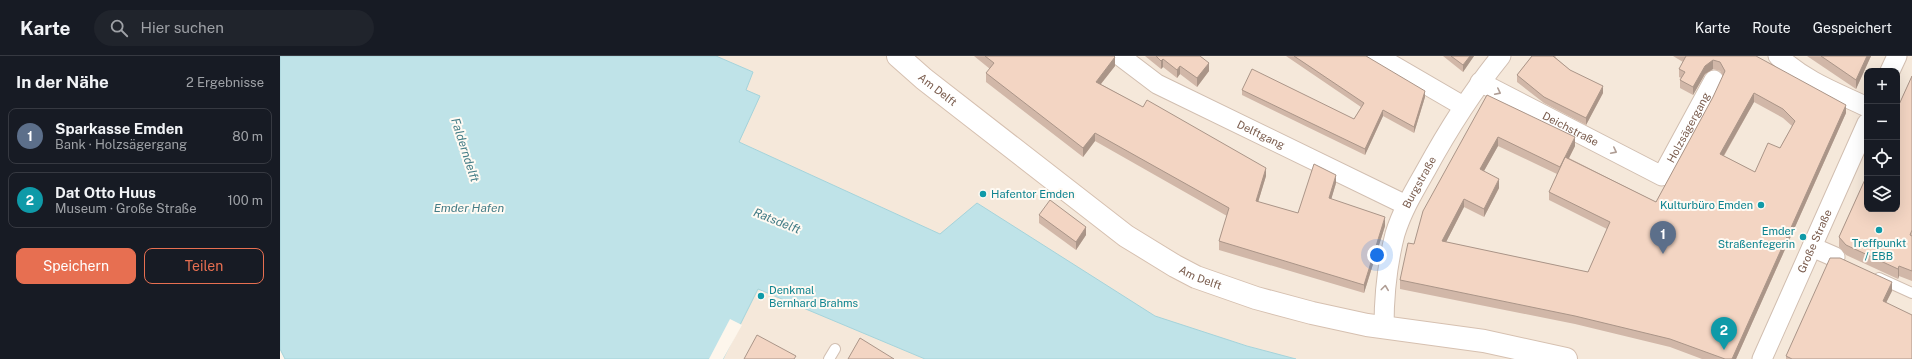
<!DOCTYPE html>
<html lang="de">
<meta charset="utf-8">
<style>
:root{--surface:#171b24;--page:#20242c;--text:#f1f3f6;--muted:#9ea1a6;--line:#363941;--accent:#e76f51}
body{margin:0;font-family:"Public Sans",sans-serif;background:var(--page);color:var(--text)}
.controls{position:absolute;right:12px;top:12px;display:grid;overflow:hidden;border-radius:8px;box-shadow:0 4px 16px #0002}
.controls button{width:36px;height:36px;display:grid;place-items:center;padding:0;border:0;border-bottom:1px solid var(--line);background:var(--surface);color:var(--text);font:20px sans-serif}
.you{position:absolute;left:1097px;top:199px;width:14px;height:14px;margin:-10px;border:3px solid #fff;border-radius:50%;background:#1a73e8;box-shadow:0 0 0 6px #1a73e833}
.badge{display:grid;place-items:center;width:26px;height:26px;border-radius:50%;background:var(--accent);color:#fff;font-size:13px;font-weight:700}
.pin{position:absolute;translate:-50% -33px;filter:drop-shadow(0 1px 2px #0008)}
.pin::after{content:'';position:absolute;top:21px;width:14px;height:12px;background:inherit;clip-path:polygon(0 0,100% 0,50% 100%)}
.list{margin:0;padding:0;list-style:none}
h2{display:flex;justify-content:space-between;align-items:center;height:52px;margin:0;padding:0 16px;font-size:17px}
h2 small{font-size:13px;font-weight:400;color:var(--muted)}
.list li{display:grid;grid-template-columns:26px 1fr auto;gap:12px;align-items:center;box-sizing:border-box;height:56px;margin:0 8px 8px;padding:0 8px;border:1px solid var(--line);border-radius:8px}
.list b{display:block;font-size:15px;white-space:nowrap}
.list p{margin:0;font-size:13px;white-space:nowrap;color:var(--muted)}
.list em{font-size:13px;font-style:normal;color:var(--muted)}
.actions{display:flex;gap:8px;padding:12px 16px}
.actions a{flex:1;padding:9px 0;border:1px solid var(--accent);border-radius:8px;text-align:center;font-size:14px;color:var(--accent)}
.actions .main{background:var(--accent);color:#fff}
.icon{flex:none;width:22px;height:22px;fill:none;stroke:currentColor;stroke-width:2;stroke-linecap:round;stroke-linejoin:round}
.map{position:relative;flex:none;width:1632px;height:303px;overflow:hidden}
header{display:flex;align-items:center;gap:24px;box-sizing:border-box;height:56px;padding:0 20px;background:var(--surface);border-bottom:1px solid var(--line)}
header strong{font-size:19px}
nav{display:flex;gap:22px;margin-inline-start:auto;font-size:14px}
.search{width:280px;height:36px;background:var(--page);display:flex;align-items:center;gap:10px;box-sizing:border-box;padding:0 14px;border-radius:22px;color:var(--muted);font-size:15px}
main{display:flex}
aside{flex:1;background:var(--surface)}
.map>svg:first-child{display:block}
</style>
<header>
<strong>Karte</strong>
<div class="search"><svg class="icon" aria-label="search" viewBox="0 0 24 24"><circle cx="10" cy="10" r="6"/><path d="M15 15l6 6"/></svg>Hier suchen</div>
<nav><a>Karte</a><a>Route</a><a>Gespeichert</a></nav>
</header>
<main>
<aside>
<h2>In der Nähe<small>2 Ergebnisse</small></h2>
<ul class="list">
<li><span class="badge" style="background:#5c6f8a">1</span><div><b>Sparkasse Emden</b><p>Bank · Holzsägergang</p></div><em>80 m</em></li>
<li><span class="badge" style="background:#0f9aa8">2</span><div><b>Dat Otto Huus</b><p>Museum · Große Straße</p></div><em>100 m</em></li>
</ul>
<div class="actions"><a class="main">Speichern</a><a>Teilen</a></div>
</aside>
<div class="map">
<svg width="1632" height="303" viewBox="0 0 1632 303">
<rect width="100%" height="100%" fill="#fdf6ec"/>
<g fill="#f5e8da" fill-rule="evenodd">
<path d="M436,0H1632V303H1016L998,299L883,264L864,255L660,178L459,86L466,34L473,16ZM1587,15H1617V153H1587Z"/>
<path d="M478,233L645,303H443Z"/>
</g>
<path fill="#bfe3e8" stroke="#a5d3da" d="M0,0H436L473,16L466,34L480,40L459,86L660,178L697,147L875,260L967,290L1016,303H645L478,233L443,303H5L0,293Z"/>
<path fill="#fdf6ec" d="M450,263L462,269L443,303H429Z"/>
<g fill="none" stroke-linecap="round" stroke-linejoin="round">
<defs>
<g id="lane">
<path d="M1599,222L1632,237"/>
<path d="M549,303L555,293"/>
</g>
<g id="street">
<path id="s1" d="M840,0L877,28L1126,149"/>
<path d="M1097,0L1183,50"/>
<path d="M1498,0C1527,26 1553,35 1587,51"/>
<path d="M1610,15L1617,0"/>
<path id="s2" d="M1200,26L1382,120L1434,24"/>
<path d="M1532,191L1555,201"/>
<path id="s3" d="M1104,271C1104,239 1107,209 1115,178C1122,155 1134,135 1146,114C1169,72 1191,37 1221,0"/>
<path id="s4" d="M1482,303L1587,67"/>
</g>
<g id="secondary">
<path id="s5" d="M618,0L644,23L846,180L895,210L916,221L976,242L1032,257L1087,269L1204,285L1286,303"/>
</g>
</defs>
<use href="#lane" stroke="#d1beb0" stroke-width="12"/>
<use href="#street" stroke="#d1beb0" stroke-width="21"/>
<use href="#secondary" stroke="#d6c0b0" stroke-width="24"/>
<use href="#lane" stroke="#fff" stroke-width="10"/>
<use href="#street" stroke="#fff" stroke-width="19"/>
<use href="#secondary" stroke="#fff" stroke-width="22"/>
</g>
<g fill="#d1b7a8" fill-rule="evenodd">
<path d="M694,0H834L835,10L821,28L986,120L978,146L1018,157L1056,127L1051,143L1105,170L1084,237L939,194V185L947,160L815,85L803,101L706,26V17L710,13Z"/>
<path d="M865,0H920L929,15L917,31L900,18L897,22L883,11L881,13Z"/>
<path d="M1006,0H1086L1145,41L1134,77L1103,60L1085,99L962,39V34L1074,63L1081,51Z"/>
<path d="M1163,0H1194L1183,16Z"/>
<path d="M1252,0H1276L1275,1L1290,14L1323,37L1306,69L1264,47L1237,26V19Z"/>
<path d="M1393,0H1476L1566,57L1456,303H1422L1390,291L1295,268L1120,233V224L1134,188L1207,39L1295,90L1289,102L1376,146L1433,41L1443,20L1440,15L1433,13L1425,18L1413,39L1400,32V24L1401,22L1399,21V13L1403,6ZM1474,46L1503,62L1512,70L1500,92L1475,116L1444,100ZM1218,90L1277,118L1269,136V144L1327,173L1308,216L1166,186L1184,151L1204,161L1219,132L1204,115Z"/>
<path d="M1527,0H1591L1576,33Z"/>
<path d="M1632,20V225L1619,220L1618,223L1566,199L1559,191V181Z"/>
<path d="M759,159L806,179L796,194L759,167Z"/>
<path d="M1612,235L1606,246L1632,303H1506V300Z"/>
</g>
<g fill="#aa9588">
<path d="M1190,0H1194L1183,16V9Z"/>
<path d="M1587,0H1591L1576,33V24Z"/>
<path d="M835,1V10L816,34V26Z"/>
<path d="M883,3V11L881,13V5Z"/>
<path d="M1433,4V13L1425,18L1413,39V31L1425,10Z"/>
<path d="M929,7V15L917,31V22Z"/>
<path d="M900,10V18L897,22V14Z"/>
<path d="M1323,30V37L1306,69V62Z"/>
<path d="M1145,35V41L1134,77V71Z"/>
<path d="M1474,37V46L1440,106V98Z"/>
<path d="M1566,49V57L1456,303H1452Z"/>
<path d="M1103,54V60L1085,99V93Z"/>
<path d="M815,77V85L803,101V92Z"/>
<path d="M1218,81V90L1200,122V113Z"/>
<path d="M1295,81V90L1280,120V111Z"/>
<path d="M986,112V120L976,153V145Z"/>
<path d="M1056,119V127L1049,151V142Z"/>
<path d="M1219,123V132L1204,161V153Z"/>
<path d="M1184,143V151L1162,194V185Z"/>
<path d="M1105,161V170L1084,237V229Z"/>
<path d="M806,171V179L796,194V186Z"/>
<path d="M1619,210V220L1618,223V213Z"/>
<path d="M1612,226V235L1603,253V245Z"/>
</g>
<g fill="#f3d5c3" stroke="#aa9588" fill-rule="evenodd">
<path d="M705,0H834L835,1L816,26L863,51L867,44L986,112L976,145L1018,157L1034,108L1056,119L1049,142L1105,161L1084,229L939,185L949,152L815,77L803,92L706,17L714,7Z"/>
<path d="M876,0H920L929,7L917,22L900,10L897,14L883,3L881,5Z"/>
<path d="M1014,0H1086L1145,35L1134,71L1103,54L1085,93L962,34L972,13L1074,63L1084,47Z"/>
<path d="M1171,0H1190L1183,9Z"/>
<path d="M1252,0H1273L1290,14L1323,30L1306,62L1264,41L1237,19Z"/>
<path d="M1406,0H1476L1566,49L1452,303H1445L1390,283L1295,260L1120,224L1128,187L1134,188L1143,155L1207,39L1295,81L1280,111L1218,81L1200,113L1219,123L1204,153L1184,143L1162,185L1308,216L1330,166L1269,136L1285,101L1376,146L1433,41L1445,15L1440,6L1433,4L1425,10L1413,31L1400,24L1405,16L1399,13ZM1474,37L1503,53L1515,65L1500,92L1488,87L1475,116L1440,98Z"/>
<path d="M1541,0H1587L1576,24Z"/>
<path d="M1632,20V174L1630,179L1632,180V215L1619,210L1618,213L1566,189L1559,181L1587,119V153H1617V53Z"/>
<path d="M770,144L806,171L796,186L759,159Z"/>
<path d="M1550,202H1560L1612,226L1603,245L1632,259V303H1512L1506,300Z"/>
<path d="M477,279L516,300L514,303H464Z"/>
<path d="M580,282L614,303H568Z"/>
</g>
<defs><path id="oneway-chevron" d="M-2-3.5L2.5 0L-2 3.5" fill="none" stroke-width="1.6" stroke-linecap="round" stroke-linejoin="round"/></defs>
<g stroke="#af9d94">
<use href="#oneway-chevron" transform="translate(1218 36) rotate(27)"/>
<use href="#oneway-chevron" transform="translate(1334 95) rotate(27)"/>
<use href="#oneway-chevron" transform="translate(1105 232) rotate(-83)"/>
</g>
<g fill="#0f9aa8" stroke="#fffaf3" stroke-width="1.5">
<circle cx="703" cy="138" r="4"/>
<circle cx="1481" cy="149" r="4"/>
<circle cx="1599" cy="174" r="4"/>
<circle cx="1523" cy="181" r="4"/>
<circle cx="481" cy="240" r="4"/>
</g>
<g text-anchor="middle" stroke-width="4" stroke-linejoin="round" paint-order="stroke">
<g font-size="11" fill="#7a5c4d" stroke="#fffaf3">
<text dy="4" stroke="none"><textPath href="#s5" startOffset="52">Am Delft</textPath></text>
<text dy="4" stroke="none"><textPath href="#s2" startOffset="260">Holzsägergang</textPath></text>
<text dy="4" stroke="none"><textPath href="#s2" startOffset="102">Deichstraße</textPath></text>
<text dy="4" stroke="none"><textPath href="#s1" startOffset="162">Delftgang</textPath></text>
<text dy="4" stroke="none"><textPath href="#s3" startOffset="151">Burgstraße</textPath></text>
<text dy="4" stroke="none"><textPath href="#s4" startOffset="129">Große Straße</textPath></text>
<text dy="4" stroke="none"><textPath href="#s5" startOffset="376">Am Delft</textPath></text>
</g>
<g font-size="11" fill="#0d838f" stroke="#fffaf3" text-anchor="start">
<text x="711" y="142">Hafentor Emden</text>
<text x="1473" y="153" text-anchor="end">Kulturbüro Emden</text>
<text x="1515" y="179" text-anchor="end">Emder<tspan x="1515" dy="13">Straßenfegerin</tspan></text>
<text x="1599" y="191" text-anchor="middle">Treffpunkt<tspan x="1599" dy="13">/ EBB</tspan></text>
<text x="489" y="238">Denkmal<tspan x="489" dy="13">Bernhard Brahms</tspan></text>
</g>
<g font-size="12" font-style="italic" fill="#437c86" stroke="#fffaf3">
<text transform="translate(185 94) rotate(72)" y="4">Falderndelft</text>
<text x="189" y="156">Emder Hafen</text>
<text transform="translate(497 165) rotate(22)" y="4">Ratsdelft</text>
</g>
</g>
</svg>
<div class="controls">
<button>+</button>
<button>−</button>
<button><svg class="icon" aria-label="locate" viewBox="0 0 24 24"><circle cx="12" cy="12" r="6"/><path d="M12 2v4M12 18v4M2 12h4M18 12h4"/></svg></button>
<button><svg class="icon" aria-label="layers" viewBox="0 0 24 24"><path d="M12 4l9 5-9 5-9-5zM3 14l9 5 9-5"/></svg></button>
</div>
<div class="you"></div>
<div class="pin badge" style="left:1383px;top:198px;background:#5c6f8a">1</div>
<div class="pin badge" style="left:1444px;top:294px;background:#0f9aa8">2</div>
</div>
</main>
